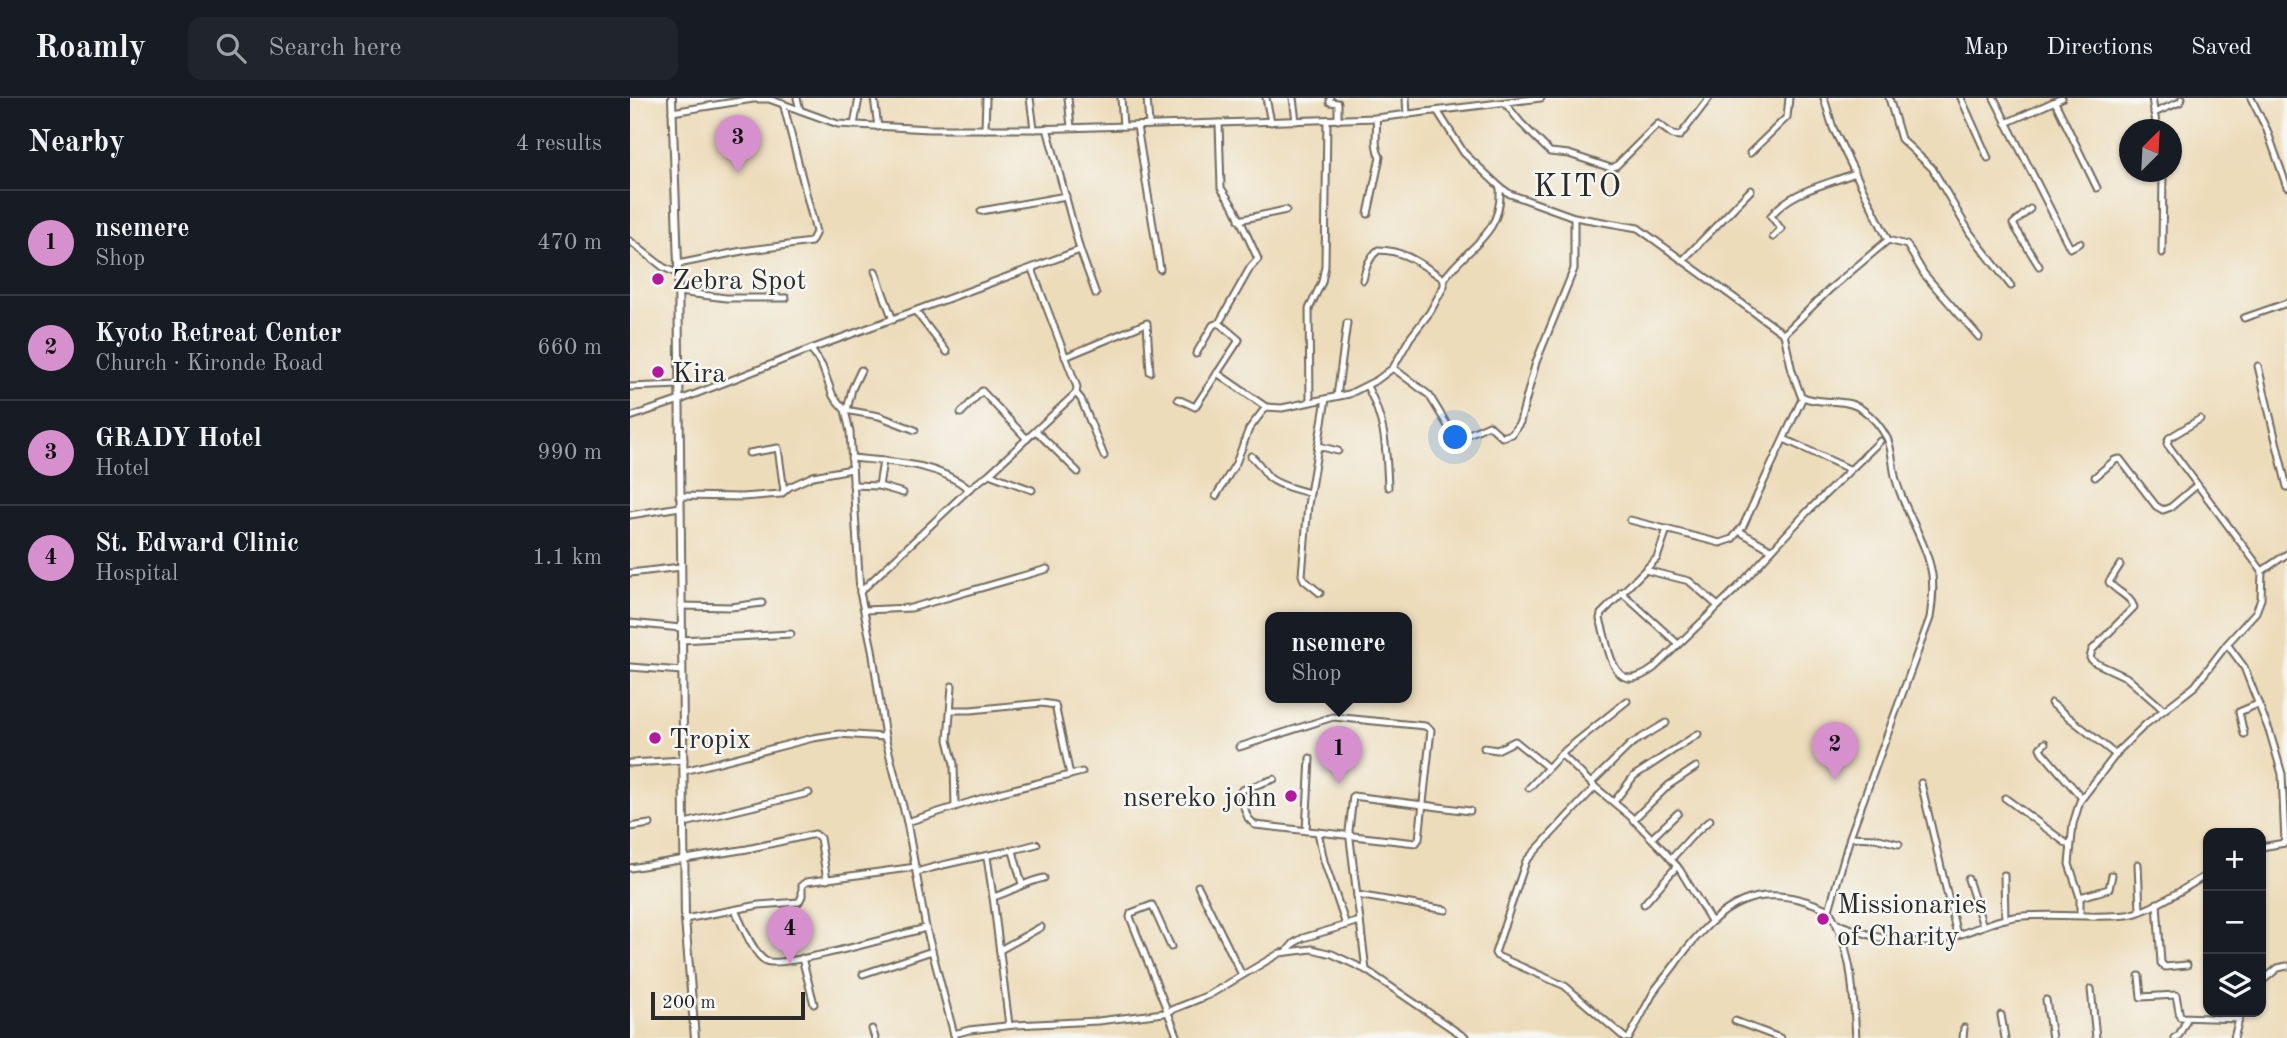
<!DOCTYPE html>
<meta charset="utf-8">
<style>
:root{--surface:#171b24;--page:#20242c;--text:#f1f3f6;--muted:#9ea1a6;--line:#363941;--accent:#d690ce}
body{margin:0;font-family:"Old Standard TT",serif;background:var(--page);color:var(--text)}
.controls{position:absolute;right:21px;bottom:21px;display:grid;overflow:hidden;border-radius:14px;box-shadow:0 2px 5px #0004}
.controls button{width:63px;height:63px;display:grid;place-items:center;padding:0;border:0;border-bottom:2px solid var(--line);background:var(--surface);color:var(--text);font:35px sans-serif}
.compass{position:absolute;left:1489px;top:21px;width:63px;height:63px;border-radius:50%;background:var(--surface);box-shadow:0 2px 5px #0004;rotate:24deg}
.scale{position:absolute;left:21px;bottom:18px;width:154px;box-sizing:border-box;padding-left:7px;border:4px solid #2b2b2b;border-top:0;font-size:19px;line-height:24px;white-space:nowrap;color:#2b2b2b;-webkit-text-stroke:5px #f6f6f2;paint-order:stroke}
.you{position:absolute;left:826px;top:340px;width:24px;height:24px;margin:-18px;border:5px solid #fff;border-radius:50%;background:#1a73e8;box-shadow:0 0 0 10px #1a73e833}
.badge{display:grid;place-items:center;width:46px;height:46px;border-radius:50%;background:var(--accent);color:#111;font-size:23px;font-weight:700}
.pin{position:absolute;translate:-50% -58px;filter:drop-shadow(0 2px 4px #0008)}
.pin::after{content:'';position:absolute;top:37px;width:24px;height:21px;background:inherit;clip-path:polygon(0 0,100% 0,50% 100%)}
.popup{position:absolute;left:635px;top:514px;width:147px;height:91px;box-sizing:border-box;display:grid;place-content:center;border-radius:14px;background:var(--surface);filter:drop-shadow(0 2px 5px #0005);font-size:23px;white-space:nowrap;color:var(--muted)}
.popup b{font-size:26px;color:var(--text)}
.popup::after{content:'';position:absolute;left:50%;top:100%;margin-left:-14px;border:14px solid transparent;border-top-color:var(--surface)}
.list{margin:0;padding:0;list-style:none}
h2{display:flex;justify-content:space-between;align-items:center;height:91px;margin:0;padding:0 28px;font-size:30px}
h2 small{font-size:23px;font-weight:400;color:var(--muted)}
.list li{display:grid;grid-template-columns:46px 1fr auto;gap:21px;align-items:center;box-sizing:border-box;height:105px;padding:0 28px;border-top:2px solid var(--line)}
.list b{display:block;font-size:26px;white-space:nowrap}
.list p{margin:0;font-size:23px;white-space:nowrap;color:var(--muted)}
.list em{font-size:23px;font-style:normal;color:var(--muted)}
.icon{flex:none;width:38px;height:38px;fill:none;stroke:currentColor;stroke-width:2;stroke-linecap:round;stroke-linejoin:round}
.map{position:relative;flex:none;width:1657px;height:940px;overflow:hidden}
header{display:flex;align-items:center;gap:42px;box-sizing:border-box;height:98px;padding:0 35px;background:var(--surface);border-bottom:2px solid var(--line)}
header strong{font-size:33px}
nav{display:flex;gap:38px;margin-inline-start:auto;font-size:24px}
.search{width:490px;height:63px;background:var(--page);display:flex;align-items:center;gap:18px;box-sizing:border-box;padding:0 24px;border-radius:14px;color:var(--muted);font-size:26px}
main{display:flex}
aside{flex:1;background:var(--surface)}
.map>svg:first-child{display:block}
</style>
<header>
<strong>Roamly</strong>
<div class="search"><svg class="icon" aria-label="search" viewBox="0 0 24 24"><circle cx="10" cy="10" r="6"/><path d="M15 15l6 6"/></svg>Search here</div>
<nav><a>Map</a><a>Directions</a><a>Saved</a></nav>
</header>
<main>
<aside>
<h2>Nearby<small>4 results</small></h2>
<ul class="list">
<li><span class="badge">1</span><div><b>nsemere</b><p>Shop</p></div><em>470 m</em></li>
<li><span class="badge">2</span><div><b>Kyoto Retreat Center</b><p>Church · Kironde Road</p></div><em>660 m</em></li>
<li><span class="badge">3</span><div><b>GRADY Hotel</b><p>Hotel</p></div><em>990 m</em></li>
<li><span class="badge">4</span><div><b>St. Edward Clinic</b><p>Hospital</p></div><em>1.1 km</em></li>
</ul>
</aside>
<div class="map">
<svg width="1657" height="940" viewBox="0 0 1657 940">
<rect width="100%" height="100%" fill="#f6f6f2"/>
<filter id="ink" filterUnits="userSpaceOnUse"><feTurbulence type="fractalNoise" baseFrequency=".0143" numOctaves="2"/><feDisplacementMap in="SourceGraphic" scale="14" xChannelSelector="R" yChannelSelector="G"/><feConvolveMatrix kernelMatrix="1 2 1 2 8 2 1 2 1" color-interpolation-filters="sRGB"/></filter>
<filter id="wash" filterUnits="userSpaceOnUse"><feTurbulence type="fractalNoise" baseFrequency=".00686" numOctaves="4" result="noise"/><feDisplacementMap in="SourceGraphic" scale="28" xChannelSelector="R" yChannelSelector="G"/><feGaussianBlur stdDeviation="1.57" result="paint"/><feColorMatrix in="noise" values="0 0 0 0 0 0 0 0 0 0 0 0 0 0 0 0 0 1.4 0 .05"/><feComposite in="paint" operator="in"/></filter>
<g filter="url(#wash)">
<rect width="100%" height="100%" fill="#eddcba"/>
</g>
<g filter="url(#ink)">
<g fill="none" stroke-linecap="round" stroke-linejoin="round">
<defs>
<g id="minor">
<path d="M167,0L170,12"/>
<path d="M244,0L248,29"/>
<path d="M400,0L404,31"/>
<path d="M438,0L441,29"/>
<path d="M491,0L493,28"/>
<path d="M517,0L519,27"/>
<path d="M636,0L641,24"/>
<path d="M663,0L666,23"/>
<path d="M700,0V4L708,5V22"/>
<path d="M776,0L777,17"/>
<path d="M1194,0L1203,30L1258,142L1277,147L1294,176L1349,239"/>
<path d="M1259,0L1271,41L1302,70L1340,135L1381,188"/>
<path d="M1331,0L1358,60"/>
<path d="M1364,0L1440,150L1450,145"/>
<path d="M1522,0L1527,32"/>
<path d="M1621,0L1637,32L1657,89"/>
<path d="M1425,4L1467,90"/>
<path d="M875,5L891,25L920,54L939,56L981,70L986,68L1028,26L1043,37L1050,38L1079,0"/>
<path d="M42,14L123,1H139L208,26L299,31H404L746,20L911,0"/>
<path d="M808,14L834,55L870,89L880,96L944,119L1008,130L1154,236L1162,273L1171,298C1190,308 1214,298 1233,312C1243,319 1251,329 1257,340C1263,353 1262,368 1266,382C1275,415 1297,444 1302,477C1304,492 1302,506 1300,520L1221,736L1199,812C1223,851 1223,895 1226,940"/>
<path d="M1524,15L1550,4L1552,0"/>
<path d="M1376,25L1432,0"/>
<path d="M224,27L229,0"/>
<path d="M507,28L530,171"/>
<path d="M417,30L450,152L466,196"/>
<path d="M355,31L356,0"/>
<path d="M1120,55L1157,19L1159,0"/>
<path d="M1400,111L1383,126L1409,168"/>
<path d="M351,113L436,98"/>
<path d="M738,116L750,59C743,46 748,34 746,20"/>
<path d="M609,122L656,112"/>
<path d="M1143,139L1151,131L1141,118C1161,92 1197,87 1225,75"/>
<path d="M0,143L33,169L48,176"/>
<path d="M1532,155L1533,74"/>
<path d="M1053,162L1121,92"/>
<path d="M48,166L112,153L181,144L186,134L153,5"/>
<path d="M245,173L263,222"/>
<path d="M733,182C736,170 738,161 748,152C775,152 792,167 814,181"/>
<path d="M49,194L96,200H156"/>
<path d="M286,214L317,254"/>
<path d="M1614,220L1657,205"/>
<path d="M1154,236L1200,191L1258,142"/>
<path d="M181,251L192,268L203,298L215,312L220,334L230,494L242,551L255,639L277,724L296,830L325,940"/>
<path d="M566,256L583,227L589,225L620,170L628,161L605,111L591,90L589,25"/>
<path d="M435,259L517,225L520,274"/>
<path d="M1628,268L1657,389"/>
<path d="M763,270L799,297L824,338L832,339L859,327L872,339L882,336L890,324L906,264L944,171V119"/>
<path d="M587,275L636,309"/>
<path d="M737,288C756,325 756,348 758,389"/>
<path d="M0,289L50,287"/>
<path d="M446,295L451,301L474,358"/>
<path d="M707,298L717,225"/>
<path d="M548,301L565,309L609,242L589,225"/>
<path d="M680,303L679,211L692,184L695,168L697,22"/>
<path d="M215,312L249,318L285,332"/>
<path d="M217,312L222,291L231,272"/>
<path d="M331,315L352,293L397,341"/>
<path d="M0,319L50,302L181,251L450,152"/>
<path d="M1570,321L1539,340L1537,346L1632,473"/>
<path d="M406,333L448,374"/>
<path d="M1154,341L1219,371"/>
<path d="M688,348L708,353"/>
<path d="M119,355L148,350L154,393"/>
<path d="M621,358C631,366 633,374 640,380C650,388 668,392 680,395"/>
<path d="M221,360C263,364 305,364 339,391"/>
<path d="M359,376L402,392"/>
<path d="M1465,379L1485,362L1490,361L1526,408L1533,412L1541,409L1567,387"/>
<path d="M223,387L249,388L273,395"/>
<path d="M249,388L253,363"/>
<path d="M49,398L112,399L151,396L159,389L183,378L222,371"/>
<path d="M586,398L606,365L619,331L636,309L652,310L719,296L747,282L763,270L780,240L800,214L814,188V181C838,148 873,137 870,89"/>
<path d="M0,417L50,409"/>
<path d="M1000,422L1090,445L1102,441L1113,428L1173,299"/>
<path d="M1037,431L1027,460L971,516L970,521C980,552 982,602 1024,570L1108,489L1177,414L1250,343"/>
<path d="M1109,433L1142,452"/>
<path d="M1490,467L1479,484C1486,494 1500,497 1504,509L1462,552L1460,560L1464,564L1496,579L1534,612"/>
<path d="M1015,472L1059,483L1088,508"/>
<path d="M0,475L51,469"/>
<path d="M230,494L339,391L359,376L446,295L447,289L402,171"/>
<path d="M991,494L1048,546"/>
<path d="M690,495L674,482L672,477L678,407L696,301"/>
<path d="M51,508L101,509L132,505"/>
<path d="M234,512L281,510L417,471"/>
<path d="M0,525L51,530"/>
<path d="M51,542L161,536"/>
<path d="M1597,546L1614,569L1640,635L1652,676L1655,745"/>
<path d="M0,569L52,573"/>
<path d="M322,588L318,642L324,666L325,709"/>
<path d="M997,603L931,656L965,689L1000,718L1035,754L1050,772L1081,823"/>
<path d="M1421,605L1486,657"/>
<path d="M321,612H341L412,605L425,607L440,677"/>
<path d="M1614,636L1609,614L1628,606"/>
<path d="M1415,645L1410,650L1412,654L1452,700"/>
<path d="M609,649L703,619L795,628L801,632L789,741L786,745L625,727L618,720L609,696L612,692L644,681"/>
<path d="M854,650L867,652L885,643L917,669"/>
<path d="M0,665L54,662"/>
<path d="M54,673L183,640L209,636L255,639"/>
<path d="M961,685L1001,646L1036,625"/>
<path d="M1291,685L1327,837"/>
<path d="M965,689L896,763L865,855L867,858L935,888L995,940"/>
<path d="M899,690L931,656"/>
<path d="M1375,700L1440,748"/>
<path d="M984,704L1004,678L1068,636"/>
<path d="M1003,722L1039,687L1066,669"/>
<path d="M277,724L372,694L452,674"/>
<path d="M55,725L179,695"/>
<path d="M0,729L20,726"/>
<path d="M676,733L680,660"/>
<path d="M688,734L694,763L716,827"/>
<path d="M1220,739L1245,740L1269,746"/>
<path d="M1022,740L1048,715"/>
<path d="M1631,749L1655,745"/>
<path d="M383,753L392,786"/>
<path d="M357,759L363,799"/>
<path d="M1041,761L1062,738L1080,722"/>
<path d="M1508,766L1510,813"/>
<path d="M0,770L117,751L185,736L190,740L197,782"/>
<path d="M287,774C326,762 367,757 407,746"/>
<path d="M1374,777L1375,821"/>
<path d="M1338,781L1353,828"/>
<path d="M568,788L612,877"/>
<path d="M727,797L816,812"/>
<path d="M1450,799L1479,791L1482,777"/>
<path d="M1527,805L1531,865L1535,869L1557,867"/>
<path d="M1014,806L1047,768"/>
<path d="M105,812C111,824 124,858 136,863C152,871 271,836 296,830"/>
<path d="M1450,817V799L1439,766L1443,726L1450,703L1490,651L1516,626L1565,588L1597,546L1626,514L1631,501L1632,473L1657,456"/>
<path d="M55,821L129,807L169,804L172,798V787L176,784L286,769"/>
<path d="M1208,826C1252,842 1281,852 1328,837C1346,831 1365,822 1384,819C1422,814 1460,821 1497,817C1518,815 1560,787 1578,776"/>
<path d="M541,849L522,807L501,815L500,819L548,940"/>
<path d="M370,852L411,829"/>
<path d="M658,852L664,845L673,840L730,823"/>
<path d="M172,860L184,906"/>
<path d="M736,872L719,733L723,698L840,713"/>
<path d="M233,876L302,853"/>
<path d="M1509,878L1511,899L1546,897L1550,919L1609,921"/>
<path d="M1631,884L1648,870L1657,868"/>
<path d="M1461,891L1466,940"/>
<path d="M1416,902L1422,940"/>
<path d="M1371,917L1375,940"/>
<path d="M1105,923L1150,940"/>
<path d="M379,927L363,799C384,793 394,784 414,780"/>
<path d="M242,931L245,940"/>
<path d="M324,936L339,932L385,927L468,923L534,915L579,897L650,855L682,851L702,856L736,872L836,940"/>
<path d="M999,940C1008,924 1016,908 1025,892C1032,882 1041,873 1048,862C1091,805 1128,779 1199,812"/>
<path d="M1333,940L1334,930"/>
<path d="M1544,940L1549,937L1557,921"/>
<path d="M1604,940L1611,914"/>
</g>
<path id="tertiary" d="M42,0L48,166L55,821L65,940"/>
</defs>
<use href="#minor" stroke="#6f695d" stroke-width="9"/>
<use href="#tertiary" stroke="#6f695d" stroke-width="10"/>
<use href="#minor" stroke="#fff" stroke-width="5"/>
<use href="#tertiary" stroke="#fff" stroke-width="6"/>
</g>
</g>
<g fill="#b5179e" stroke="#f6f6f2" stroke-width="2.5">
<circle cx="28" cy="181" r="7"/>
<circle cx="28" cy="274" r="7"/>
<circle cx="25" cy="640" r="7"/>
<circle cx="661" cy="698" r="7"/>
<circle cx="1193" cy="821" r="7"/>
</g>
<g text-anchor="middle" stroke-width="5" stroke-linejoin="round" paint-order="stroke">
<g font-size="28" fill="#2b2b2b" stroke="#f6f6f2" text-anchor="start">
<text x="42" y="191">Zebra Spot</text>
<text x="42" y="284">Kira</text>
<text x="39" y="650">Tropix</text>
<text x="647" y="708" text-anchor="end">nsereko john</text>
<text x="1207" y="815">Missionaries<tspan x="1207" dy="32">of Charity</tspan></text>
</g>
<g font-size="32" letter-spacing="2" fill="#2b2b2b" stroke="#f6f6f2">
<text x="948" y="98">KITO</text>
</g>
</g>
</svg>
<div class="controls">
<button>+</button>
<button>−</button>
<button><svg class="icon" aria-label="layers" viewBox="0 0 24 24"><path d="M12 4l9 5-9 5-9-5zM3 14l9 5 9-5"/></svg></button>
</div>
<svg class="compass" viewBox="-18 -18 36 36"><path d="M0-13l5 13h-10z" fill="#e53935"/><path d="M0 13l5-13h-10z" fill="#9ea1a6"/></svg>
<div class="scale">200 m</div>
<div class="you"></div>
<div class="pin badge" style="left:709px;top:686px">1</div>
<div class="popup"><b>nsemere</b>Shop</div>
<div class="pin badge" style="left:1205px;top:682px">2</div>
<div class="pin badge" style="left:108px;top:75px">3</div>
<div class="pin badge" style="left:160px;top:866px">4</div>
</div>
</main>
